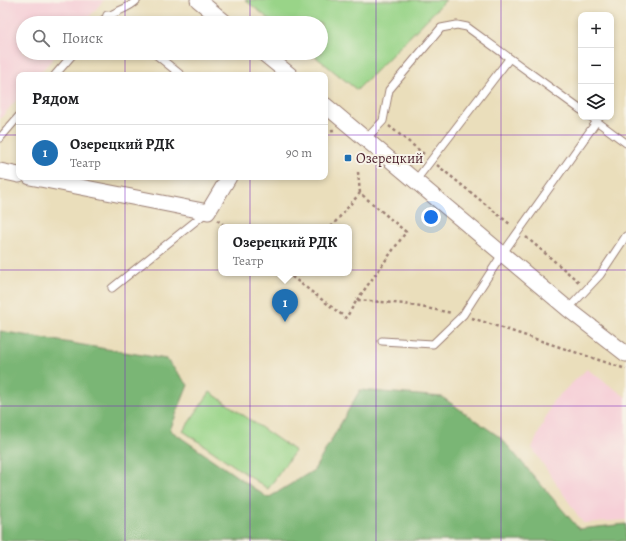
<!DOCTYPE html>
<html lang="ru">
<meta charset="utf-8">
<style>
:root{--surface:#fff;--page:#f6f6f6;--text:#202124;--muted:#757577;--line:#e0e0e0;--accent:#1f6fb2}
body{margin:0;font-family:Alegreya,serif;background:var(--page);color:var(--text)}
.controls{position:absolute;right:12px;top:12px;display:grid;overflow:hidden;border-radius:8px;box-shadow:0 2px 6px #0003}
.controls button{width:36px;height:36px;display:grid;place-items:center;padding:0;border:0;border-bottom:1px solid var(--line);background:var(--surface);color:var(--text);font:20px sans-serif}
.you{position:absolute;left:431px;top:217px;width:14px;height:14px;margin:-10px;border:3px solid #fff;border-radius:50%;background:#1a73e8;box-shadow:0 0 0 6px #1a73e833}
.badge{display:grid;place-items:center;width:26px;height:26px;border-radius:50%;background:var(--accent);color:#fff;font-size:13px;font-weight:700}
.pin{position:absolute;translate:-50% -33px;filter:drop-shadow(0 1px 2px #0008)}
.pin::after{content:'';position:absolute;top:21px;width:14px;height:12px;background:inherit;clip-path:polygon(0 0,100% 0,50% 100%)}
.popup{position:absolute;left:218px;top:224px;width:134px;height:52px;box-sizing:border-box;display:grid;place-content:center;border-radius:8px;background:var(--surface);filter:drop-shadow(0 1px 3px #0005);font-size:13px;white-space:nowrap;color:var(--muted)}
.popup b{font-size:15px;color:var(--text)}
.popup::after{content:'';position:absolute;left:50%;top:100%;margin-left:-8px;border:8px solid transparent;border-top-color:var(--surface)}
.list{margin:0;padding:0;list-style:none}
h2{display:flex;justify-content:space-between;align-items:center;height:52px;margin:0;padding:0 16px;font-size:17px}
h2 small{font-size:13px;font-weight:400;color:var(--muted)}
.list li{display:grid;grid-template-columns:26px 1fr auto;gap:12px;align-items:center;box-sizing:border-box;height:56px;padding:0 16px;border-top:1px solid var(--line)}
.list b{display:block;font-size:15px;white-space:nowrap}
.list p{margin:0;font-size:13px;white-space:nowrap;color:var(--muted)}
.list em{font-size:13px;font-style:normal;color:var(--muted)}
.icon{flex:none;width:22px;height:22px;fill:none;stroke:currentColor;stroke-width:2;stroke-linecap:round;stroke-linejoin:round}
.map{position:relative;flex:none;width:626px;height:541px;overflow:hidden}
.search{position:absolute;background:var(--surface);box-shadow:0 2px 6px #0003;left:16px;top:16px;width:312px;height:44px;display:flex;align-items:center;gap:10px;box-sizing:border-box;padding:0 14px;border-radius:22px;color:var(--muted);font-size:15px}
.panel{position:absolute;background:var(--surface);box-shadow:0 2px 6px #0003;left:16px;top:72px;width:312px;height:108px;border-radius:8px}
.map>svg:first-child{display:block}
</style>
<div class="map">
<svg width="626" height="541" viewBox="0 0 626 541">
<rect width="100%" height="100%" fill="#f7f3e8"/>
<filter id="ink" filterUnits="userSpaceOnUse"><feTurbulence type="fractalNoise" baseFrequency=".025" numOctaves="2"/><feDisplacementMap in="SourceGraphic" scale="8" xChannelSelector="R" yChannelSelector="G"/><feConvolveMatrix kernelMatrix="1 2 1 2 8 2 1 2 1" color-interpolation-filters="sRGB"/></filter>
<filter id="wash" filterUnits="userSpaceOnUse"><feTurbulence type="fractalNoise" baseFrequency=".012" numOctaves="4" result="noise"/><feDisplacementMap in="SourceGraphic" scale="16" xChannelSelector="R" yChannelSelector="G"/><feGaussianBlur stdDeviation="0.9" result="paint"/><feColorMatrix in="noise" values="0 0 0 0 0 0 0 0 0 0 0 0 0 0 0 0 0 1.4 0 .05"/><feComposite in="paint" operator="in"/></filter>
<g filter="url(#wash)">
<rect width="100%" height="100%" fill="#eadebb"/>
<g fill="#f6cfd7">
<path d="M0,0H104L84,23H23V53H58L38,75H19V97L0,119Z"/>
<path d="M587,369L626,397V520L583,523L532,448L553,401Z"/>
</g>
<g fill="#99d488" stroke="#727a5a">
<path d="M245,0H446L357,90L311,53H321V23H274Z"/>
<path d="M210,392L295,451L268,489L183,431Z"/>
</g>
<path fill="#7ab674" stroke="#626a50" d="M0,331L166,359L188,385L170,430L268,498L314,470L360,390L442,397L501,438L579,529L626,524V541H0Z"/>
</g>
<g filter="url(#ink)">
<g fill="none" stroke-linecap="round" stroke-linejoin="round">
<defs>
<g id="lane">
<path d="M107,15L117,23"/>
<path d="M100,23C112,10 127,11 137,0"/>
<path d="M154,53L181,75"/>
<path d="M55,75L74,53"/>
<path d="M591,117L626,143"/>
<path d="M0,138L19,116"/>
<path d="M365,140L383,121L389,90L441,28L457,25L467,27L581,110"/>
<path d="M416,180L509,59"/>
<path d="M112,288L207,212"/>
<path d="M568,309L600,275L626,236"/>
<path d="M382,341L433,344L463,315L503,253L597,121"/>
</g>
<g id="street">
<path d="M198,0L226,23"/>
<path d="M263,53L290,75"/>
<path d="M325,105L568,309L626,354"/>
<path d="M0,171L19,175"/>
<path d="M30,177L208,212L229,177"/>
</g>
</defs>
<use href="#lane" stroke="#9a7e73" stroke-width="9"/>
<use href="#street" stroke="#9a7e73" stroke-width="17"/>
<g stroke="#9a7e73" stroke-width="2.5" stroke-dasharray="3 3" stroke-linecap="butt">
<path d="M389,126L424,154"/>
<path d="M325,131L334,130"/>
<path d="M437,165L511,225"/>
<path d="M358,172L360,193"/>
<path d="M217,220L227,227"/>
<path d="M331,227L360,193L406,232L357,300"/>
<path d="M526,237L580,283"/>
<path d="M287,273L346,318L357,300L405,304L452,313"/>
<path d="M472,318L626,369"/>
</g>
<use href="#lane" stroke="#fff" stroke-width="7"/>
<use href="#street" stroke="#fff" stroke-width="15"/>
</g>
</g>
<path fill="none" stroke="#7b2cbf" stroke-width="1" stroke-opacity="0.55" d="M125,0V23M250,0V23M376,0V541M501,0V541M125,53V75M250,53V75M0,135H19M325,135H626M125,177V541M250,177V541M0,270H626M0,406H626"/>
<rect fill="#1f6fb2" stroke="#f7f3e8" stroke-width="1.5" x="344" y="154" width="8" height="8" rx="2"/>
<g text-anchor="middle" stroke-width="4" stroke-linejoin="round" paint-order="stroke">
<g font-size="14" fill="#4a1f2b" stroke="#f7f3e8" text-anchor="start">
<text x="356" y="163">Озерецкий</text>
</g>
</g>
</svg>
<div class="controls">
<button>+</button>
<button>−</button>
<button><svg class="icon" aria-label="layers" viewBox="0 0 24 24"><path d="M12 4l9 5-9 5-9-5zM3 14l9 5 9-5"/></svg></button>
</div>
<div class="you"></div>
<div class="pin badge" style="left:285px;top:322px">1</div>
<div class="popup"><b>Озерецкий РДК</b>Театр</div>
<div class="search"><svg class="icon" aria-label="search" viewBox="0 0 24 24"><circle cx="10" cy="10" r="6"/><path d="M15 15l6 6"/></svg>Поиск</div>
<section class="panel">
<h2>Рядом<small></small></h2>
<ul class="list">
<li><span class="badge">1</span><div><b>Озерецкий РДК</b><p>Театр</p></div><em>90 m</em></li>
</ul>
</section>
</div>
